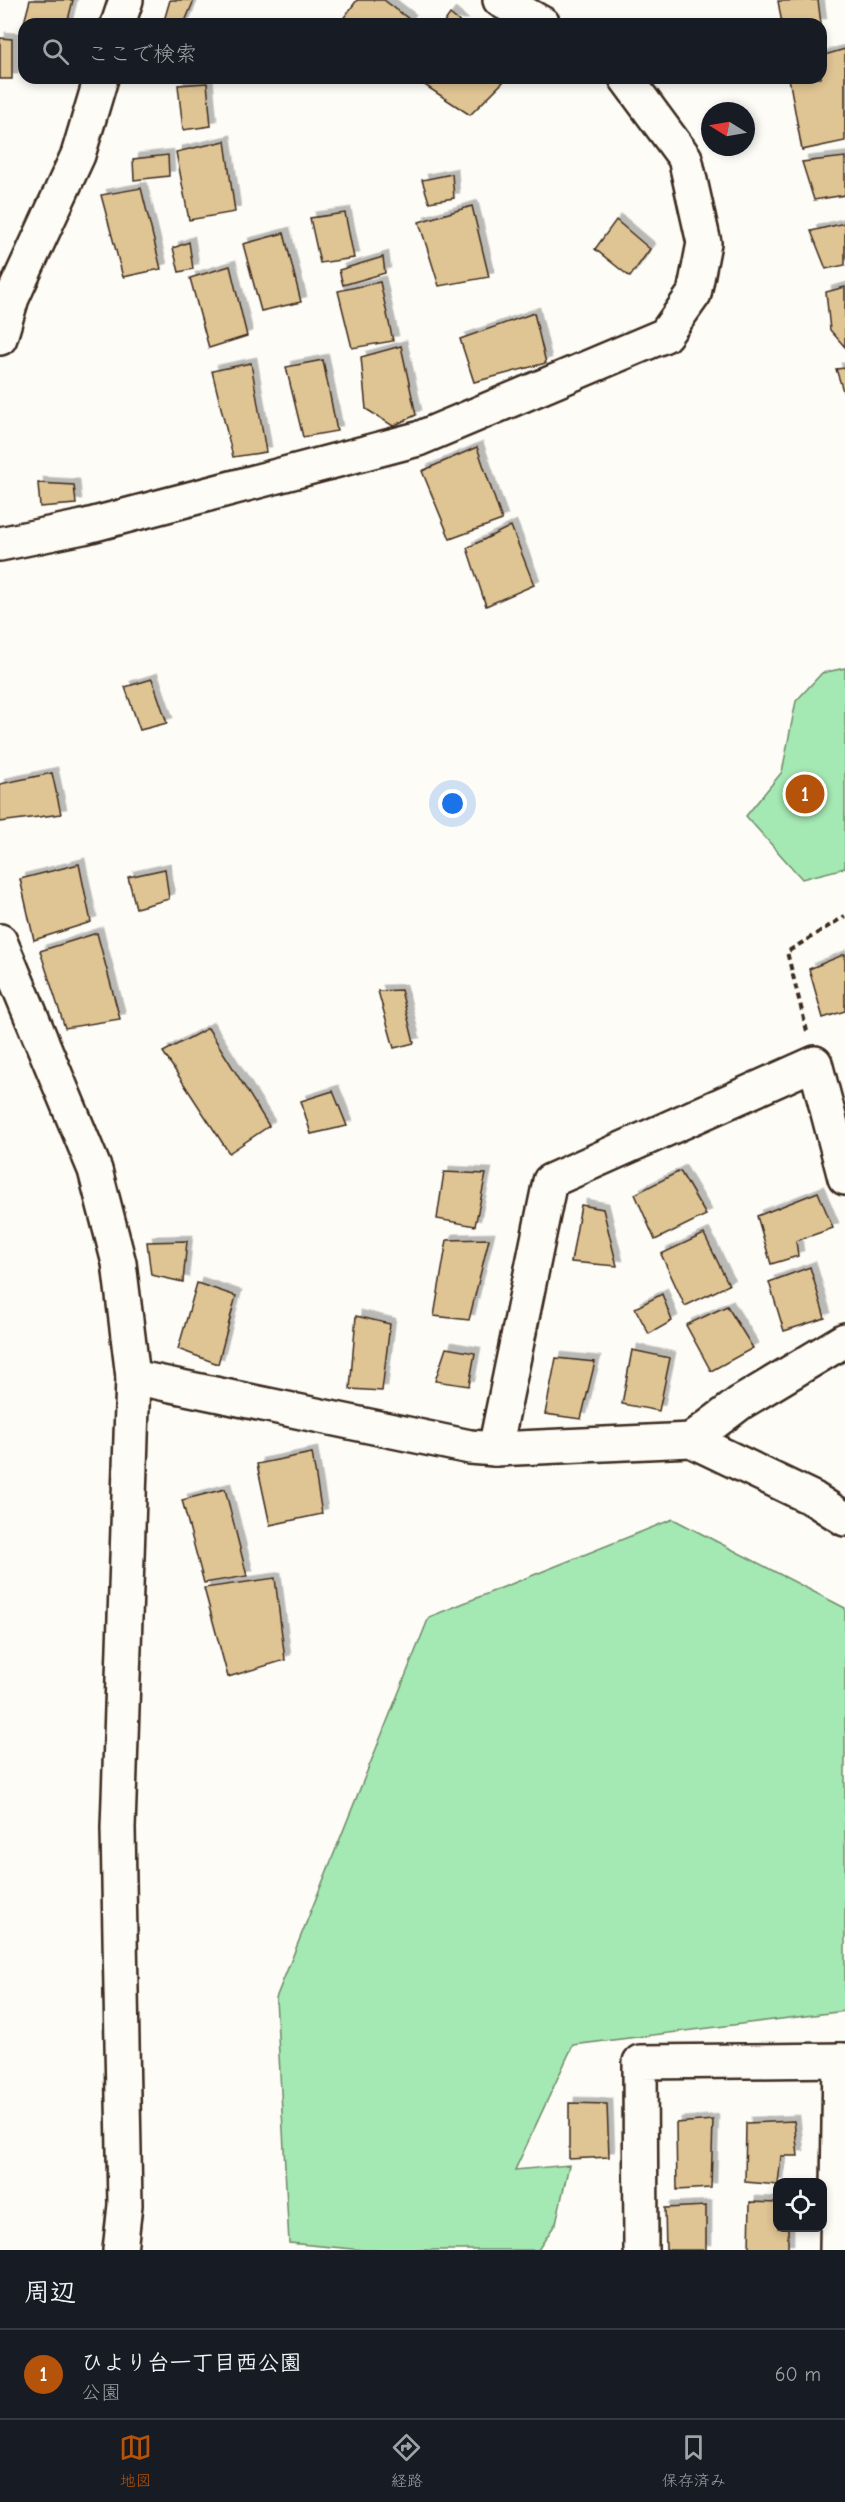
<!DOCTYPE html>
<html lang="ja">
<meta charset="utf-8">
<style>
:root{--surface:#171b24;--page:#20242c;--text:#f1f3f6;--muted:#9ea1a6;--line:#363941;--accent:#b45309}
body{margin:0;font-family:"Comic Neue","Klee One",sans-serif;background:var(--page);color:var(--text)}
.controls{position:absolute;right:18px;bottom:18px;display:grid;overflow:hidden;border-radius:12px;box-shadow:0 3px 9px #0003}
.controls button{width:54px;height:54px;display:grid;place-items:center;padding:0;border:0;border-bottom:2px solid var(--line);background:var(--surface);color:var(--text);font:30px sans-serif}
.compass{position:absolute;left:701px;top:102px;width:54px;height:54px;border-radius:50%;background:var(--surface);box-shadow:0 3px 9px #0003;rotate:281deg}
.you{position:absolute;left:453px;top:804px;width:21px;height:21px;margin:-15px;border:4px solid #fff;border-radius:50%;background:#1a73e8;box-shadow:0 0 0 9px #1a73e833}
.badge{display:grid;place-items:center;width:39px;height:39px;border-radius:50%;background:var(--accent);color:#fff;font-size:20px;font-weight:700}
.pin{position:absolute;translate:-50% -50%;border:3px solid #fff;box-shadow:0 2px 6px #0006}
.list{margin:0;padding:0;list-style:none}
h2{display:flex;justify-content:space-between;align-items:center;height:78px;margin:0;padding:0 24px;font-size:26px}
h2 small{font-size:20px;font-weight:400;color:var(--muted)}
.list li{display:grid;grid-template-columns:39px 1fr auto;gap:18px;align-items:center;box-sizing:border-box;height:90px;padding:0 24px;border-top:2px solid var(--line)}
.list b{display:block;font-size:22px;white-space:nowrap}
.list p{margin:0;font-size:20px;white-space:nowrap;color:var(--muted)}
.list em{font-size:20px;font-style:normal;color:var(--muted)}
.icon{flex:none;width:33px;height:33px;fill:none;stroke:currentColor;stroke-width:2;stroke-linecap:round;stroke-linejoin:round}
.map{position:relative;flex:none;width:845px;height:2250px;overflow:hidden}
.search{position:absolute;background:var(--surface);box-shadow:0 3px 9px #0003;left:18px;right:18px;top:18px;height:66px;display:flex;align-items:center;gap:15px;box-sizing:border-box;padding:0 21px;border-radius:18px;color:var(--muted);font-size:22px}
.sheet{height:168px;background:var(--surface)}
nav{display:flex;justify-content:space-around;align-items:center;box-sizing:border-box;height:84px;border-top:2px solid var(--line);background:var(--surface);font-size:16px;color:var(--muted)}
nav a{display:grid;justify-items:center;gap:3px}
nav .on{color:var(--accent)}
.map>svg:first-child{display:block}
</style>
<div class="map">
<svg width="845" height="2250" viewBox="0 0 845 2250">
<defs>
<filter id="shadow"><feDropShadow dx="5.5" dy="-5.5" stdDeviation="0" flood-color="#0004"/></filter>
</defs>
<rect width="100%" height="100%" fill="#fdfcf7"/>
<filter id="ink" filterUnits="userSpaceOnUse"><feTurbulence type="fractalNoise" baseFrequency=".0167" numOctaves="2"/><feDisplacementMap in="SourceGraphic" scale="12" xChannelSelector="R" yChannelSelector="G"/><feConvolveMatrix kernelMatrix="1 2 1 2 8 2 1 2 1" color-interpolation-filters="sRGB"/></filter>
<g filter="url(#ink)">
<g fill="#a4e8b3" stroke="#708968" stroke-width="1.5">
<path d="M845,668V868L802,879L746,816L782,772L796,701L822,673Z"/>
<path d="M673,1519L845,1608V2011L573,2045L515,2170L569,2165L556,2223L538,2250H364L289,2243L276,1998L429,1617Z"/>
</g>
<g fill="#dfc494" stroke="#3b2a1e" stroke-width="1.5" filter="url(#shadow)">
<path d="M30,0H73L67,24H24V34H21Z"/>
<path d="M170,0H194L184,24H163Z"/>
<path d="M357,0H384L410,20L407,24H347L342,20Z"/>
<path d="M818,0L821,24H782L778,1Z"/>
<path d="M450,14L462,24H443Z"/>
<path d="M0,38L12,39V79H0Z"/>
<path d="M845,49V141L802,150L789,78H821V56Z"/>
<path d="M414,78H505L506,79L470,115Z"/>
<path d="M207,83L211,126L183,130L178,85Z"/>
<path d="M225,141L235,212L189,220L176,152Z"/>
<path d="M168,155L169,176L134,180L133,159Z"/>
<path d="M845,157V195L814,200L802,162Z"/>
<path d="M452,174L454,198L429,202L422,180Z"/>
<path d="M141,188L161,269L123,277L101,195Z"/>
<path d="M472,206L489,277L439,286L419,222Z"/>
<path d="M345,213L354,258L320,263L310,218Z"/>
<path d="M616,220L650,249L630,277L595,249Z"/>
<path d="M845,223V265L826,269L811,231Z"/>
<path d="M284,233L301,302L261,311L243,244Z"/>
<path d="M189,242L193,269L179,272L173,248Z"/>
<path d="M383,257L385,273L343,285L339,270Z"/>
<path d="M230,266L247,336L209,348L190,278Z"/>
<path d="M380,282L393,341L352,348L338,291Z"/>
<path d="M845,287V347L830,330L826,292Z"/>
<path d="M534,313L546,363L474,382L460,339Z"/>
<path d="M401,346L416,415L393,426L366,409L361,357Z"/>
<path d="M323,360L337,431L303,437L286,367Z"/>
<path d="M251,363L266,452L233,457L212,371Z"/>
<path d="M845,368V397L836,369Z"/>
<path d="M477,447L502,520L450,539L422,471Z"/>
<path d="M38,483L74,485L76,504L40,507Z"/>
<path d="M511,526L534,585L486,606L467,548Z"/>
<path d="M152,679L167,723L140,730L125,687Z"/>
<path d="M52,773L61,814L0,822V784Z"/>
<path d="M79,864L91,922L34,940L20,879Z"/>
<path d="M165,869L169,899L136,908L128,877Z"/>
<path d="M97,933L120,1019L65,1028L40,951Z"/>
<path d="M845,954V1011L823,1018L809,969Z"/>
<path d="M401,990L414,1043L394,1048L378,991Z"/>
<path d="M208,1028L269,1126L229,1153L163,1052Z"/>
<path d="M333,1091L347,1126L311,1134L301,1101Z"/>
<path d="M680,1171L706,1215L655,1240L635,1194Z"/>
<path d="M444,1172L486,1174L475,1226L437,1219Z"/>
<path d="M818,1192L833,1228L796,1241L798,1256L771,1264L757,1216Z"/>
<path d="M581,1205L603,1209L617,1266L571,1262Z"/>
<path d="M704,1234L729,1285L685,1306L661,1254Z"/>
<path d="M489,1239L469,1320L434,1316L447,1240Z"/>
<path d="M187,1241L183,1282L151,1275L147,1242Z"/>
<path d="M810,1267L825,1318L784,1331L769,1282Z"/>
<path d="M197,1283L236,1296L218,1364L178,1349Z"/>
<path d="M662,1294L672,1321L649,1334L635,1308Z"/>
<path d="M727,1306L753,1348L711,1371L686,1325Z"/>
<path d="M356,1316L390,1324L382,1391L350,1389Z"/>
<path d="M446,1348L475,1353L469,1386L435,1381Z"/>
<path d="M632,1350L670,1358L659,1411L622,1404Z"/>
<path d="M556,1358L595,1362L581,1419L545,1414Z"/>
<path d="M312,1453L322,1514L270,1525L257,1464Z"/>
<path d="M225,1489L247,1576L204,1583L182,1500Z"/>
<path d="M275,1578L285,1660L228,1677L204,1588Z"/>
<path d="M569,2103L607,2104L609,2157L569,2159Z"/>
<path d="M713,2120L711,2188L677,2190L676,2123Z"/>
<path d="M794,2121L798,2156H781L778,2185L745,2182L746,2123Z"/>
<path d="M750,2202L778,2203V2228H788V2250H749Z"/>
<path d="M706,2206V2250H666L665,2208Z"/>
</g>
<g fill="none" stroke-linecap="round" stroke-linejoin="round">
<defs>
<g id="street">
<path d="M500,0L543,24"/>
<path d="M0,544L83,527L418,439L665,335L694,294L704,243L685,158L626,78"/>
<path d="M133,1377L470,1447L495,1449L691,1440L814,1499L845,1519"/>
<path d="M691,1440L740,1403L845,1340"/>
<path d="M495,1449L550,1181L815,1063L845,1178"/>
<path d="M641,2250L640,2062L845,2060"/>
<path d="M837,2250L840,2060"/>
</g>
<g id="secondary">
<path d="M118,24L126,0"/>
<path d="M0,338L12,298L78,155L101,78"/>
<path d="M0,941L95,1170L119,1263L133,1377L118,1828L125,2205L120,2250"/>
</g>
</defs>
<use href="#street" stroke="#3b2a1e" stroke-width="38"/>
<use href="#secondary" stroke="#3b2a1e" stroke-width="38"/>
<path stroke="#3b2a1e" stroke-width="4" stroke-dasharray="6 4.5" stroke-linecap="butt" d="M807,1031L787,952L845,916"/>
<use href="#street" stroke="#fdfcf7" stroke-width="33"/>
<use href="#secondary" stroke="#fdfcf7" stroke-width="33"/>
</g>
</g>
</svg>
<div class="controls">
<button><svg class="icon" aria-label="locate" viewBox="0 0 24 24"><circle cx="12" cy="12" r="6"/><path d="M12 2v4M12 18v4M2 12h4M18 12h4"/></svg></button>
</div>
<svg class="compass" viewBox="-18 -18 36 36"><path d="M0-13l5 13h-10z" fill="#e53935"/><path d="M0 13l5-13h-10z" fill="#9ea1a6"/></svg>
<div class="you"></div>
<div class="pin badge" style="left:805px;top:794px">1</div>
<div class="search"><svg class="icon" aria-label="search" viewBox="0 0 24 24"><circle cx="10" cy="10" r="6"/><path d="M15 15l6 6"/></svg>ここで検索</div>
</div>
<section class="sheet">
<h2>周辺<small></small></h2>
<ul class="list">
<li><span class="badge">1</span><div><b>ひより台一丁目西公園</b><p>公園</p></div><em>60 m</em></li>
</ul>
</section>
<nav>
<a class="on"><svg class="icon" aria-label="map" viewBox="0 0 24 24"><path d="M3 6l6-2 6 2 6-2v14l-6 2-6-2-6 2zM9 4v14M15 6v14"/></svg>地図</a>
<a><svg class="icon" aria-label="directions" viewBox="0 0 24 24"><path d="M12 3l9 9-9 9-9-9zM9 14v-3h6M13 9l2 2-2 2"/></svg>経路</a>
<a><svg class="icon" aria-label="saved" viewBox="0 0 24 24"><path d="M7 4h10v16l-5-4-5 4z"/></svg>保存済み</a>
</nav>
